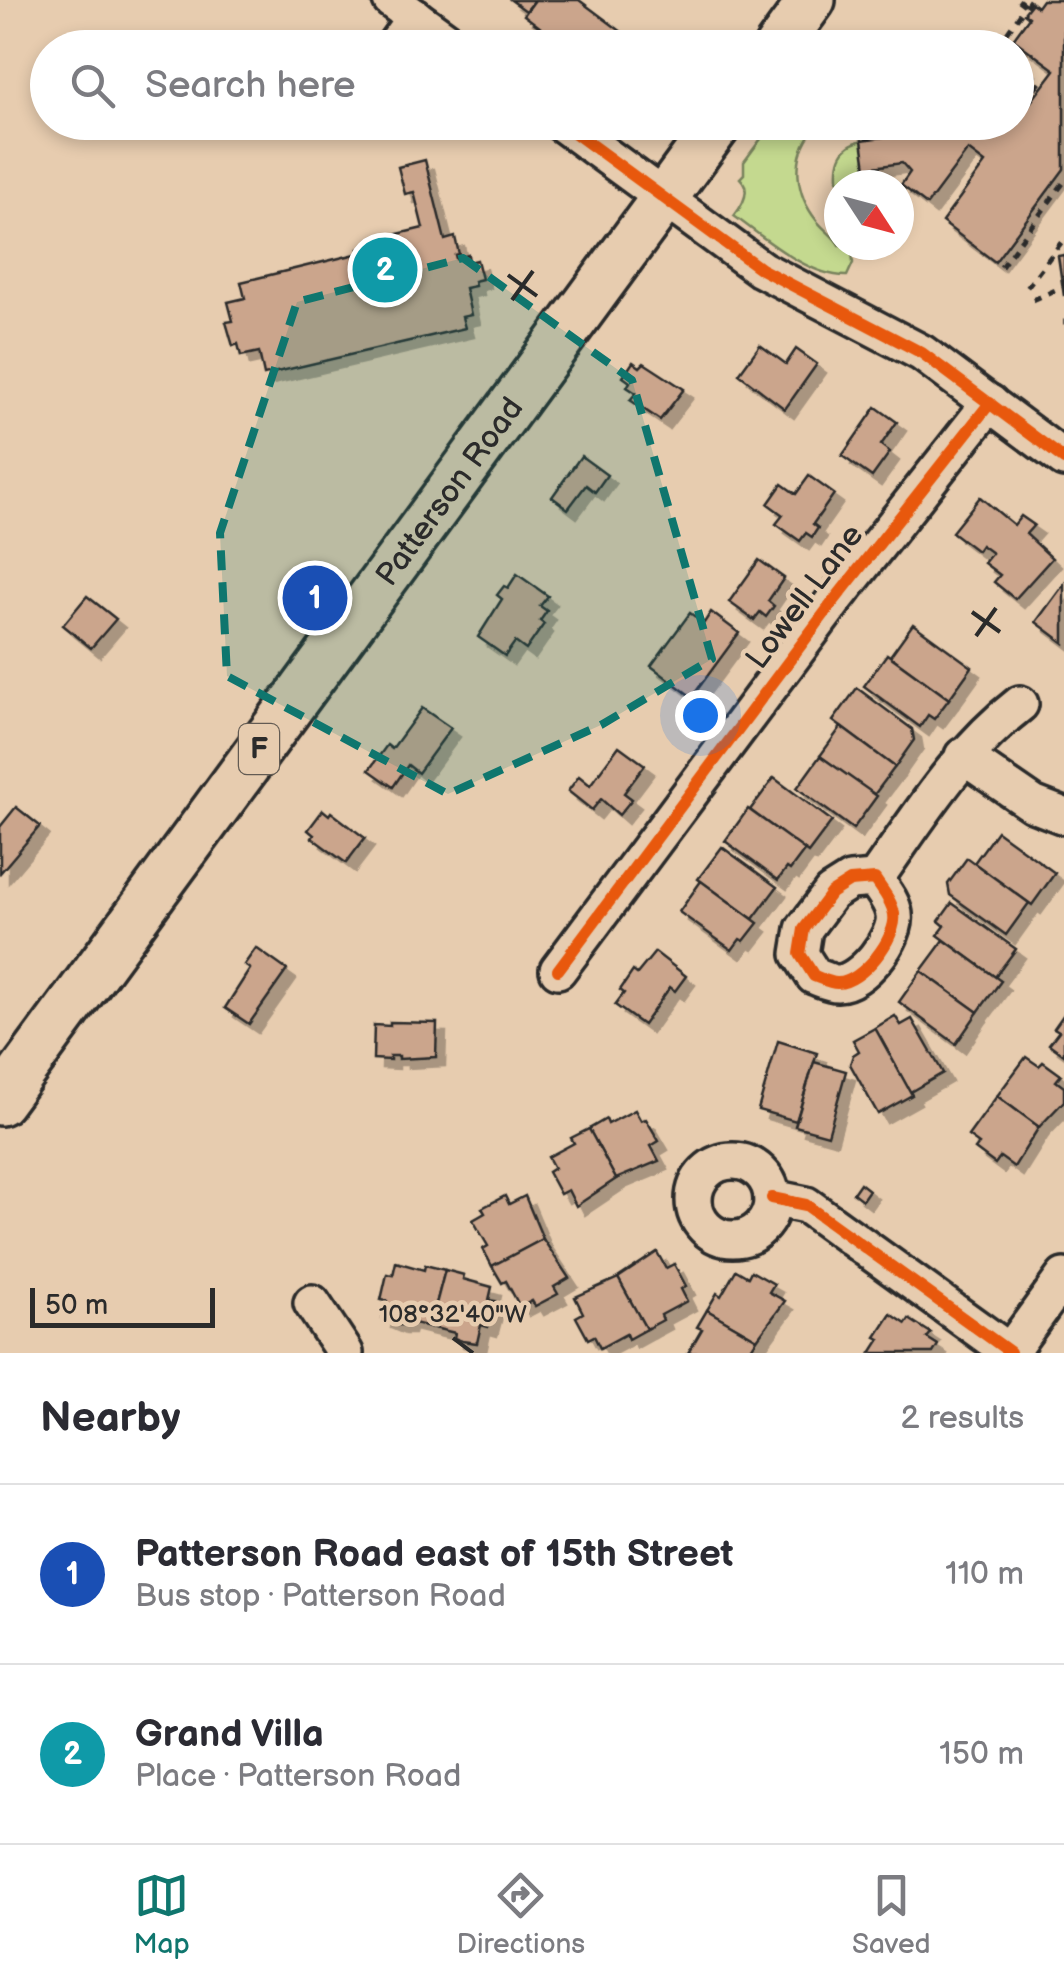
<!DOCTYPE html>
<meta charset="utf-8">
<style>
:root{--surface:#fff;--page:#f2f2f3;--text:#2b2b33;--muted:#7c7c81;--line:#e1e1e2;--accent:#0f766e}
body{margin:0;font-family:"Balsamiq Sans",sans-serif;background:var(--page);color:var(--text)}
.compass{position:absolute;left:824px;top:170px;width:90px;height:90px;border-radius:50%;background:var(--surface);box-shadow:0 5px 15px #0003;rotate:126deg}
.scale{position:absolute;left:30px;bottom:25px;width:185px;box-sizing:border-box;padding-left:10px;border:5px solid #2b2b2b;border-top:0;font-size:28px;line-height:35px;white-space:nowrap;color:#2b2b2b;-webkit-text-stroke:8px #e7ccaf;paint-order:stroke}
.you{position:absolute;left:700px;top:715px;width:35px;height:35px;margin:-25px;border:8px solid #fff;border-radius:50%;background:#1a73e8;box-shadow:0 0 0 15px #1a73e833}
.badge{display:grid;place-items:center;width:65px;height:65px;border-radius:50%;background:var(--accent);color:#fff;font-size:32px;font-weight:700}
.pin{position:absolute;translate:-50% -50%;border:5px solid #fff;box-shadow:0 2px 10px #0006}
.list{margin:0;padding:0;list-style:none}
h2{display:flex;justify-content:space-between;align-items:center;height:130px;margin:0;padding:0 40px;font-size:42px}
h2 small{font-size:32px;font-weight:400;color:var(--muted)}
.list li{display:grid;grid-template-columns:65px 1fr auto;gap:30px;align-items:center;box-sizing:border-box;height:180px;padding:0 40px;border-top:2px solid var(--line)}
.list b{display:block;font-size:38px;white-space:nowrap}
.list p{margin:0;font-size:32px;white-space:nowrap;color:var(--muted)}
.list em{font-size:32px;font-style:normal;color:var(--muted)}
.icon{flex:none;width:55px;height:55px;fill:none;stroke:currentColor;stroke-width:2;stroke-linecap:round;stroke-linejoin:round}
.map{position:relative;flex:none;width:1064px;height:1353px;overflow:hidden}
.search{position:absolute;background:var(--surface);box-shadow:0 5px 15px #0003;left:30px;right:30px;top:30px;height:110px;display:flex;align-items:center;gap:25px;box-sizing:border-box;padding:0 35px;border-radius:55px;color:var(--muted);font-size:38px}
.sheet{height:490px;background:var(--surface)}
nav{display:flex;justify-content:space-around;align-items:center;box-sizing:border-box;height:140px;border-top:2px solid var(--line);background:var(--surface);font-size:28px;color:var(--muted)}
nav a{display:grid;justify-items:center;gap:5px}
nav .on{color:var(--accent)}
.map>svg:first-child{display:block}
</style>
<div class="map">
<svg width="1064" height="1353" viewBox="0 0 1064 1353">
<defs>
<filter id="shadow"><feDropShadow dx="9" dy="9" stdDeviation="0" flood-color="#0004"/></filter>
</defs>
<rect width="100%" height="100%" fill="#e7ccaf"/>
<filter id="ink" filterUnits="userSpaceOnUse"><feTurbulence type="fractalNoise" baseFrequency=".01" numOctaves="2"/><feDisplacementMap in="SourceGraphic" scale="20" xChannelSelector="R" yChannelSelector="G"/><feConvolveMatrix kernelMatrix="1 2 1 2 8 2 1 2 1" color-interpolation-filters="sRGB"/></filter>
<g filter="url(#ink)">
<g fill="#c4d98f" stroke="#78825d" stroke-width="2.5">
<path d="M781,122L812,123L813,130C791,158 795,194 817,221C824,230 834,236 839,245H844L852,252L853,263L847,276C809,277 766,239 734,216C743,205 752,190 740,178L744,174V162L766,132L771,135Z"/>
<path d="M869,139L875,180L839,185V188C835,160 840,143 869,139Z"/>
</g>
<g fill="#cba58c" stroke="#2b2b2b" stroke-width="2.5" filter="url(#shadow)">
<path d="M511,0H535L526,11Z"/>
<path d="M535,0H579L626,35L617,48H567L524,15Z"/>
<path d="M1042,0H1064V169L995,262L942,222L985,163L968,150L927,205L901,185L910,172L902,163L866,168L862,140L896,135L902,122L1014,124L1055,70L1013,39L1029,17L1024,13L1032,3L1037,7Z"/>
<path d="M425,160L445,240L455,237L459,254L455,255L456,259L468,255L469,262L477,260L482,279L474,281L475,286L465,288L471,315L462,317L465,328L264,375L259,352L241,356L238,344L233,346L226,322L233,321L228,302L245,298L241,282L360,253L359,249L399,240L398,234L423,228L414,192L405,194L398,167Z"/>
<path d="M1064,255V296L1058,256Z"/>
<path d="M760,345L786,364L796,349L817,364L785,409L739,374Z"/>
<path d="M633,362L640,367L644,363L684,389L660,420L630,400L636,393L627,387L630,382L623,377Z"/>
<path d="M876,407L897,422L881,445L890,452L872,477L842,456Z"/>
<path d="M581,456L607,475L595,492L586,485L568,509L552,497Z"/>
<path d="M809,476L834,494L813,524L818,528L812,537L806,533L800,541L776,524L783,515L768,504L782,484L796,494Z"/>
<path d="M980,497L1014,525L1021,516L1034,525L1026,534L1052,558L1015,599L994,582L1000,575L984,563L992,553L981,545L977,551L952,532Z"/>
<path d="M759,560L784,578L768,601L774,606L766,617L760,612L754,620L729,602Z"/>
<path d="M517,574L548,596L540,606L547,611L540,621L544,624L526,650L515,642L505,656L478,637L502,599L497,595L504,586L508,588Z"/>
<path d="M1064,584V643L1036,622Z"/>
<path d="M87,596L116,619L91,648L63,625Z"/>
<path d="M711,612L739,633L692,697L651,666L690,613L704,623Z"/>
<path d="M913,624L972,667L949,699L890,656Z"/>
<path d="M887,654L949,699L934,719L928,715L920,727L864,686Z"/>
<path d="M857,688L912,729L914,740L895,767L833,721Z"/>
<path d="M422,708L451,728L418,773L408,765L393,787L369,770L387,745L392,749Z"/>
<path d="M841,727L895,767L874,795L820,756Z"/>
<path d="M619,746L645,765L624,793L632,799L619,815L601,799L592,810L568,791L579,776L590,785Z"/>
<path d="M820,756L877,796L853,829L797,788Z"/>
<path d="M774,778L832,821L808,853L750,810Z"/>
<path d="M16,807L40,826L0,873V827Z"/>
<path d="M748,809L805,850L790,870L787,868L778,880L725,841Z"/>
<path d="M323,810L329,815L331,812L365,838L346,863L312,838L314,835L308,830Z"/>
<path d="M997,831L1055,873L1032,905L974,863Z"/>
<path d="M722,847L777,887L753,919L698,879Z"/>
<path d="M967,858L1029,903L1006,935L950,895L948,884Z"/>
<path d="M701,881L758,923L744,941L740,939L732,950L679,912Z"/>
<path d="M952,903L1016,949L995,977L938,935L945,926L939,921Z"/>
<path d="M944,940L1001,981L978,1012L921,971Z"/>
<path d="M256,948L287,970L249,1024L225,1008L250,969L244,965Z"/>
<path d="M655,952L686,976L675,991L670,987L643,1025L615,1005L624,993L620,990L633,971L637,974Z"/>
<path d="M921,971L978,1012L956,1044L899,1002Z"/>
<path d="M1064,1014V1055L1049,1044L1059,1031L1054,1028Z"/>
<path d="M895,1016L901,1025L912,1019L943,1073L910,1092L875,1028Z"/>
<path d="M390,1022L437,1023L436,1057L399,1059V1056H390V1060L373,1059L374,1025L390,1026Z"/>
<path d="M875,1028L912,1095L878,1114L850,1064L853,1055L859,1051L853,1040Z"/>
<path d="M778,1041L817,1053L796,1121L758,1110Z"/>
<path d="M1026,1057L1039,1066L1043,1062L1061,1075L1056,1081L1064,1087V1101L1039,1127L997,1096Z"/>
<path d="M814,1062L846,1071L828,1135L795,1126Z"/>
<path d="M997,1096L1039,1127L1014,1167L1000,1157L995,1164L975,1149L979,1144L968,1136Z"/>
<path d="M635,1110L641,1121L646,1119L659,1141L651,1146L659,1161L616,1179L589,1129L606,1119L608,1124Z"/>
<path d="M589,1129L616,1179L576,1206L568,1190L560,1194L548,1172L554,1168L548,1157L574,1143L571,1138Z"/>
<path d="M860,1183L869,1190L862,1200L853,1193Z"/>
<path d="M505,1196L509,1204L525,1196L543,1239L492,1266L483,1249L488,1246L473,1220L485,1213L482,1208Z"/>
<path d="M543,1239L569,1278L554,1287L558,1294L535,1306L532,1301L520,1307L506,1281L502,1283L492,1266Z"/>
<path d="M657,1252L666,1268L674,1264L686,1286L681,1289L687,1301L661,1315L663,1320L646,1329L618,1278Z"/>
<path d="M396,1262L424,1270L425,1265L445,1270L430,1327L406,1321L405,1325H396L382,1319L387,1301L381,1300L387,1274L393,1275Z"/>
<path d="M445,1270L464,1275L463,1279L492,1287L489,1300L495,1301L488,1327L481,1325L477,1343L462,1341L454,1338L455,1333L430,1327Z"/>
<path d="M736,1270L748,1277L751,1271L774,1284L769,1292L785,1301L757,1339L707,1310L717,1293L721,1296Z"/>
<path d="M618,1278L646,1329L628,1339L626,1334L600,1348L594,1336L588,1339L576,1317L583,1313L575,1297Z"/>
<path d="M707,1310L757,1339L748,1353H688L702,1329L697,1327Z"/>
<path d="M891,1314L906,1324L909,1319L931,1333L927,1338L938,1345L933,1353H871L880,1339L876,1337Z"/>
</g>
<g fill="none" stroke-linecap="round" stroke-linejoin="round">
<defs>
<g id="minor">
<path d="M391,0L457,48"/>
<path d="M393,48L415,17"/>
<path d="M560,122L761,269L922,353L1064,459"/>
<path d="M963,756L1033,804L1064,816"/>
<path d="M875,879C882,890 892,901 894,914C898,937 861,984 837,983C830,983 820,978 814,976L800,954L804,929L831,893L850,881Z"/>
<path d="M875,879C919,817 959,751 1020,704"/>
<path d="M558,970L833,602L990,403"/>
<circle cx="733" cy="1200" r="39"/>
<path d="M772,1198L806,1205L1011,1353"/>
<path d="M312,1303L345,1353"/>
<path d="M1009,1353L1064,1277"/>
</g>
<g id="major">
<path d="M777,48L812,0"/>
<path id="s1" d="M0,1102L720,122"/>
</g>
</defs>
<use href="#minor" stroke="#2b2b2b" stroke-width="42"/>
<use href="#major" stroke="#2b2b2b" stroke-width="52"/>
<g stroke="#2b2b2b" stroke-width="5" stroke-dasharray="8 8" stroke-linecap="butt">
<path d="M1018,0L1026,6"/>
<path d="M1007,48L1006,34L1030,0"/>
<path d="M1016,64L1041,81L1016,113"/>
<path d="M1016,90L1035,88"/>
<path d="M1001,267L1064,182"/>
<path d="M1027,287L1064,239"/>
<path d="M1033,300L1062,287"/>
<path d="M1063,322H1064"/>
</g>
<use href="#minor" stroke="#e7ccaf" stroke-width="35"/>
<use href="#major" stroke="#e7ccaf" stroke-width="45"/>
<defs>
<g id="cycleway">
<path d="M560,122L761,269L922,353L1064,459"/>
<path d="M875,879C882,890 892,901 894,914C898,937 861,984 837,983C830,983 820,978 814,976L800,954L804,929L831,893L850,881Z"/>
<path d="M558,970L833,602L990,403"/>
<path d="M772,1198L806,1205L1010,1352"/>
</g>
</defs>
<use href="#cycleway" stroke="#e7ccaf" stroke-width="19"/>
<use href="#cycleway" stroke="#e8590c" stroke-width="12"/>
</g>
</g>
<path fill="#0f766e" fill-opacity="0.2" stroke="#0f766e" stroke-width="8" stroke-dasharray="20 12" stroke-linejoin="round" d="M463,258L632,380L712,659L601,725L448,794L227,676L220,533L297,302Z"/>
<path fill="none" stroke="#2b2b2b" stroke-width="4" d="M508,275L537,296M512,300L533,271M972,612L1000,632M976,636L996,608M453,1338L473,1353"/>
<g text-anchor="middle" stroke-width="9" stroke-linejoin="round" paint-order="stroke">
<rect fill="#e7ccaf" stroke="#635b53" stroke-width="2.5" x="239" y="724" width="40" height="50" rx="8"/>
<g font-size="30" font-weight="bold" fill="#2b2b2b">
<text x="259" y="759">F</text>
</g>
<g font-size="32" fill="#2b2b2b" stroke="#e7ccaf">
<text dy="11" stroke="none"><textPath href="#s1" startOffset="758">Patterson Road</textPath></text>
<text transform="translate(804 596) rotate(-53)" y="11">Lowell Lane</text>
</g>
</g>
<g font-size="25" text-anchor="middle" fill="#2b2b2b" stroke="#e7ccaf" stroke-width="9" stroke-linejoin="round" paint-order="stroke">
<text x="453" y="1322">108°32'40"W</text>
</g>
</svg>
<svg class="compass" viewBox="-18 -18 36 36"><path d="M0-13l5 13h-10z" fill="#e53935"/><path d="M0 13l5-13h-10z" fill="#7c7c81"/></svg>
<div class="scale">50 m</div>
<div class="you"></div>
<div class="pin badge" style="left:315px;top:598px;background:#1a4fb4">1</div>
<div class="pin badge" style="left:385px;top:270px;background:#0f9aa8">2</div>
<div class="search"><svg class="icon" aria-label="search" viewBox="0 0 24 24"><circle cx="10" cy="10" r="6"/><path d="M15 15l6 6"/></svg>Search here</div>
</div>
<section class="sheet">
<h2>Nearby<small>2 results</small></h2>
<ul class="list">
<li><span class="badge" style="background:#1a4fb4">1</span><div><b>Patterson Road east of 15th Street</b><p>Bus stop · Patterson Road</p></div><em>110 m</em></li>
<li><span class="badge" style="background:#0f9aa8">2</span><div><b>Grand Villa</b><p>Place · Patterson Road</p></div><em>150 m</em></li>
</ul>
</section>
<nav>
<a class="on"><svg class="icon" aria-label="map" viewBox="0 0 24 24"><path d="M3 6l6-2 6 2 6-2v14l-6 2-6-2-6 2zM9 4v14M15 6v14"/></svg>Map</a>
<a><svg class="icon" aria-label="directions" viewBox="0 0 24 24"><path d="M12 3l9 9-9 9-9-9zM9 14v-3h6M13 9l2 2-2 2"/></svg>Directions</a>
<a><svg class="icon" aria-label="saved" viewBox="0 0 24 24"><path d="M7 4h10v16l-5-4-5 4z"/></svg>Saved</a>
</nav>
